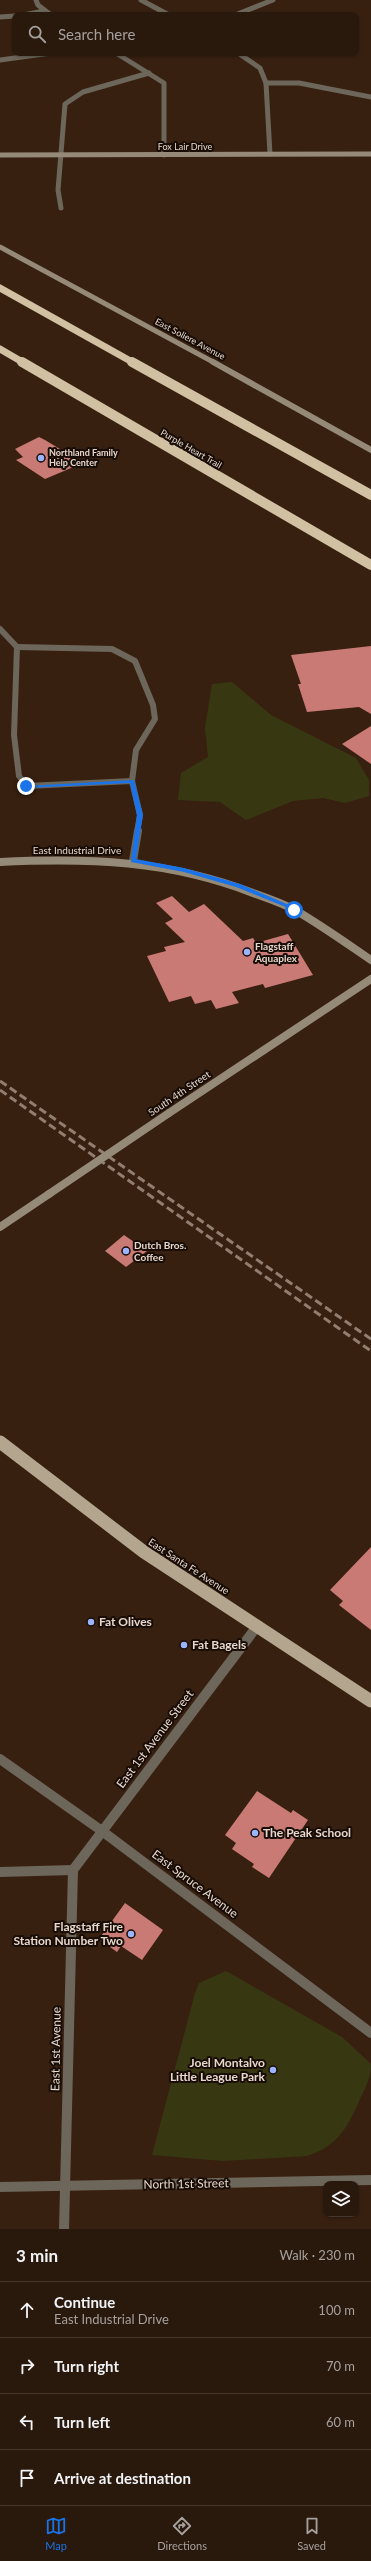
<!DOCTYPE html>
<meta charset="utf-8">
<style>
:root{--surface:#29180c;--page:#35251a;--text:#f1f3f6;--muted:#a5a09d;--line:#45372d;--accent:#1a73e8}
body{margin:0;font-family:Lato,sans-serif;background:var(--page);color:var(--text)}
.controls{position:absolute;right:12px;bottom:12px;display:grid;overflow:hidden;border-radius:8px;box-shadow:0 1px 3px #0004}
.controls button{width:36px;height:36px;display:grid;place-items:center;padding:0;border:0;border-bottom:1px solid var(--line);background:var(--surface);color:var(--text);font:20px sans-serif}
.stop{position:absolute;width:12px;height:12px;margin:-9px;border:3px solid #1a73e8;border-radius:50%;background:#fff}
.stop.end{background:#1a73e8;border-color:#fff;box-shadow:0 1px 4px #0008}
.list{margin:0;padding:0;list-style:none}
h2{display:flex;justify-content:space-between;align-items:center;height:52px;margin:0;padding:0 16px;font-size:17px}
h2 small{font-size:13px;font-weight:400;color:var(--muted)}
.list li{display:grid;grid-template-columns:26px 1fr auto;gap:12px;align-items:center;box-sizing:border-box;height:56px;padding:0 16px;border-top:1px solid var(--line)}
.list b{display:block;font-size:15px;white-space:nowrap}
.list p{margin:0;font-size:13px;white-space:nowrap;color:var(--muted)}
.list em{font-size:13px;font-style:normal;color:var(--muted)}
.icon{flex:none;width:22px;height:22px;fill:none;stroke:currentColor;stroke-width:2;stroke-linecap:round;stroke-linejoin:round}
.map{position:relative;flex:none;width:371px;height:2229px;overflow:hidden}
.search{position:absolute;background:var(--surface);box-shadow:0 1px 3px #0004;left:12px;right:12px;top:12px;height:44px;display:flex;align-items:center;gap:10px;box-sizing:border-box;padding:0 14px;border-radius:8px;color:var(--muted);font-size:15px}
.sheet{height:276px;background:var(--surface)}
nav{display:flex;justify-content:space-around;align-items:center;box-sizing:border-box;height:56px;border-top:1px solid var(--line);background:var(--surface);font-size:11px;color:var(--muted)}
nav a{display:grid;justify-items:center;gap:2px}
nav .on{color:var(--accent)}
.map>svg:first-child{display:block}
</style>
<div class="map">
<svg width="371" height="2229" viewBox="0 0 371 2229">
<rect width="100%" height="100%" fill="#372010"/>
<g fill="#373812">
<path d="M232,682L271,715L356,758L369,780V796L345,803L323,798L293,801L246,820L220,802L178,800L181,773L208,757L205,728L212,684Z"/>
<path d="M226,1971L342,2037L371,2064C371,2077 366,2087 360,2099C348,2127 338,2146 307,2156L223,2161L152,2155L195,1993L199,1983Z"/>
</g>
<g fill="#ca7a75">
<path d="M39,437L45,440L83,463L45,479L16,460L23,457L15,449Z"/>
<path d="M371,646V714L359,707L307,712L298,684H301L291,655Z"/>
<path d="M371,726V764L342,744Z"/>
<path d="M172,896L189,912L204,904L243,941L253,938L256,943L288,934L313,975L265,988L263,984L232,992L239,1003L216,1009L211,1000L195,1004L191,996L169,1002L147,956L166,951L164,947L185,942L165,923L173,919L156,903Z"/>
<path d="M124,1235L147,1251L126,1267L105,1251Z"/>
<path d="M371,1547V1630L339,1605L343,1601L330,1590Z"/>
<path d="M257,1791L291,1813L293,1810L308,1820L269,1878L252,1867L254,1864L232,1849L236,1843L225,1835Z"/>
<path d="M125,1903L163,1930L142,1960L121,1946L117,1952L99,1939Z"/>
</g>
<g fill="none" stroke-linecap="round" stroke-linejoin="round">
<g stroke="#6d665a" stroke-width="5">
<path d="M36,0L38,5L51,15"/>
<path d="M141,0L169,15"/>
<path d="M23,15L44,11"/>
<path d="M235,15L273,0"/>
<path d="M0,17L15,16"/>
<path d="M116,53L164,83V155"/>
<path d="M238,53L260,68L266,83L270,154"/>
<path d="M0,60L51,53"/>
<path d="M266,83H299L371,97"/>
<path d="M61,208L58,190L65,104L83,92L149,73"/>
</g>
<g stroke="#6d665a" stroke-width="6">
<path d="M0,629L17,647L14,735L19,776L27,786L132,781"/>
<path d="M17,647L112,649L135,661L153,705L155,719L136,750L132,781L140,815L137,832"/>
</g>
<path stroke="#6d665a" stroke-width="8" d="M133,861L138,831"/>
<g stroke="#6d665a" stroke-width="10">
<path d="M0,1759L102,1831L371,2033"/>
<path d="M73,1870L258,1625"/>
<path d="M0,1872L73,1870"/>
<path d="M0,2187L371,2180"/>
<path d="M64,2229L73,1870"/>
</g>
<g stroke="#958a77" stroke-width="5">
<path d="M0,155L371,154"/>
<path d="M0,247L215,363"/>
</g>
<path stroke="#958a77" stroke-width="6" d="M213,362L371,450"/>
<g stroke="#958a77" stroke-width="8">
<path d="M0,862C90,858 168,860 253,893C267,898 282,903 295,910C321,925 346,943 371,960"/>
<path d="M169,1113L371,979"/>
<path d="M0,1227L49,1194"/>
</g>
<path stroke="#b4a68e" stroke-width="13" d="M0,1442L144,1552L371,1701"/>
<g stroke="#d1c0a2" stroke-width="7">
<path d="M0,288L134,363"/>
<path d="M0,349L24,363"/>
</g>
<g stroke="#d1c0a2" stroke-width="10">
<path d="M22,362L371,565"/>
<path d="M132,362L371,495"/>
</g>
<g stroke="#917e71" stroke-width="3" stroke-dasharray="8 4" stroke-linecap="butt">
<path d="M0,1081L371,1339"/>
<path d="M0,1090L371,1351"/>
</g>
<path stroke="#958a77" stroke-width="8" d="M49,1194L169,1113"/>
</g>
<path fill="#1a73e8" d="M134,780L143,815L136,859L184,868L240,884L296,908V911L236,887L184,872L131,862L137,815L130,783L26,788L24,786Z"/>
<g fill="#9ab5fd" stroke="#170c06" stroke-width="1.5">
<circle cx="41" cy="458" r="4"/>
<circle cx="247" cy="952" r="4"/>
<circle cx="126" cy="1251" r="4"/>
<circle cx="91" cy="1622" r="4"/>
<circle cx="184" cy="1645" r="4"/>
<circle cx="255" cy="1833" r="4"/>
<circle cx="131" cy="1934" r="4"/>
<circle cx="273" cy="2070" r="4"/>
</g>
<g text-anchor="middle" stroke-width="4" stroke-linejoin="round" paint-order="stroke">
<g font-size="9" fill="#e7d7cd" stroke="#170c06">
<text x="185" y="150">Fox Lair Drive</text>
<text transform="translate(190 339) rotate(28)" y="3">East Soliere Avenue</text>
<text transform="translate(191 449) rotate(30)" y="3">Purple Heart Trail</text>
</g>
<g font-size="9" font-weight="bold" fill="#e7d7cd" stroke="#170c06" text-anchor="start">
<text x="49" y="456">Northland Family<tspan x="49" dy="10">Help Center</tspan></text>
</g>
<g font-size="10" fill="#e7d7cd" stroke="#170c06">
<text x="77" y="854">East Industrial Drive</text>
<text transform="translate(179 1093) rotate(-34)" y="4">South 4th Street</text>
<text transform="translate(189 1566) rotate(33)" y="4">East Santa Fe Avenue</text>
</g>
<g font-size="10" font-weight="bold" fill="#e7d7cd" stroke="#170c06" text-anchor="start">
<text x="255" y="950">Flagstaff<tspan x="255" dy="12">Aquaplex</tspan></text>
<text x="134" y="1249">Dutch Bros.<tspan x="134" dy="12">Coffee</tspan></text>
</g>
<g font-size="12" font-weight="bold" fill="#e7d7cd" stroke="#170c06" text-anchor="start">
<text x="99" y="1626">Fat Olives</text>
<text x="192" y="1649">Fat Bagels</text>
<text x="263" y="1837">The Peak School</text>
<text x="123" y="1931" text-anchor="end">Flagstaff Fire<tspan x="123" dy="14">Station Number Two</tspan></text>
<text x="265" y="2067" text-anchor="end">Joel Montalvo<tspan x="265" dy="14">Little League Park</tspan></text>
</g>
<g font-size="12" fill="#e7d7cd" stroke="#170c06">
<text transform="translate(155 1739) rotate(-53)" y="4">East 1st Avenue Street</text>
<text transform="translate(195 1884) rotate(37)" y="4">East Spruce Avenue</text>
<text transform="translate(56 2049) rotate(-89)" y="4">East 1st Avenue</text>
<text transform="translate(186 2184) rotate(-1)" y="4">North 1st Street</text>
</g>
</g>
</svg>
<div class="controls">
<button><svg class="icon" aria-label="layers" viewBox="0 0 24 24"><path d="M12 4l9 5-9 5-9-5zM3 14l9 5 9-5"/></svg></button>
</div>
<div class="stop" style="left:294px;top:910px"></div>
<div class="stop end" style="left:26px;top:786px"></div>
<div class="search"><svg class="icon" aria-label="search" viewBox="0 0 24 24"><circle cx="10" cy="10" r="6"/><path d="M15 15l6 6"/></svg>Search here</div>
</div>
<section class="sheet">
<h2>3 min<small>Walk · 230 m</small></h2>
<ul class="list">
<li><svg class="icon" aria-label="ahead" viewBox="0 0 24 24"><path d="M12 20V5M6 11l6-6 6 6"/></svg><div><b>Continue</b><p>East Industrial Drive</p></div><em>100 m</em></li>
<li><svg class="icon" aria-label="right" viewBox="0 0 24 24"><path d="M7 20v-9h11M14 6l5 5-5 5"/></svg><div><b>Turn right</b></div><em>70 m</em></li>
<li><svg class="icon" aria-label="left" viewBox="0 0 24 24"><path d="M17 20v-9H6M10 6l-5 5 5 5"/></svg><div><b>Turn left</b></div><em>60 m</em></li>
<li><svg class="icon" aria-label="arrive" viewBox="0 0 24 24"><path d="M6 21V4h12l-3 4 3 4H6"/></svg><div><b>Arrive at destination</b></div></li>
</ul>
</section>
<nav>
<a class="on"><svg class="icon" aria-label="map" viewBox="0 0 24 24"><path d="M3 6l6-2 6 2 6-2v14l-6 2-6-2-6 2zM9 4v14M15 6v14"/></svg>Map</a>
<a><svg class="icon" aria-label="directions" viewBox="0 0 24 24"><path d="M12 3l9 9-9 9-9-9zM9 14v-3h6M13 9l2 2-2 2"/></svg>Directions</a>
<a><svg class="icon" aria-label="saved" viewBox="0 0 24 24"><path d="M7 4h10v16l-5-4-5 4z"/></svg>Saved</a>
</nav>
